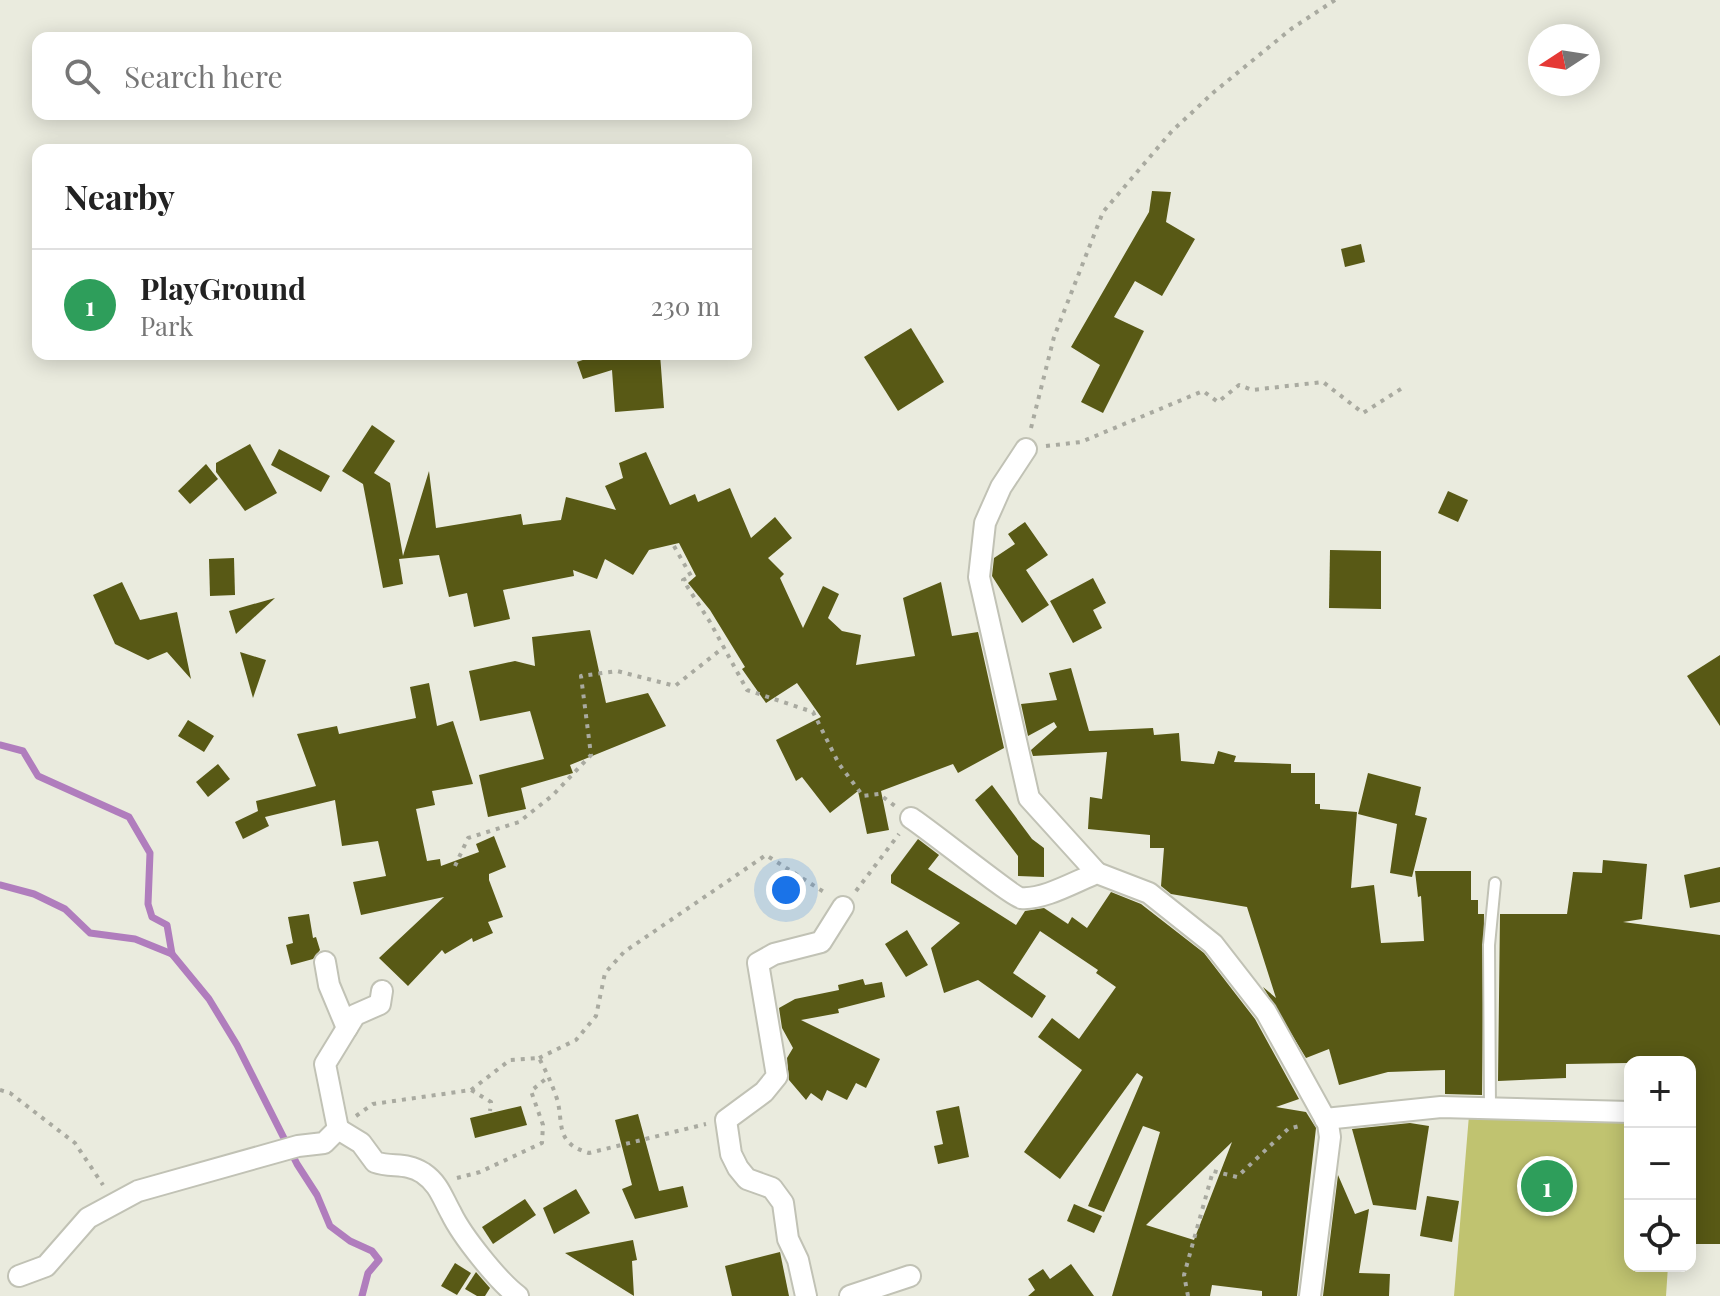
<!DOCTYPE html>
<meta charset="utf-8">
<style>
:root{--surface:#fff;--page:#f6f6f6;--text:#222;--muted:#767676;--line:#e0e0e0;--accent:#812896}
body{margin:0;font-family:"Playfair Display",serif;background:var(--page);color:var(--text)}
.controls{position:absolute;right:24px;bottom:24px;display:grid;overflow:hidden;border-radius:16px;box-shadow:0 4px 20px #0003}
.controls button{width:72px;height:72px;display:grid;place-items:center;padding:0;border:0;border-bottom:2px solid var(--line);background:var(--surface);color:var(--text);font:40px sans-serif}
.compass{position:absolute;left:1528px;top:24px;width:72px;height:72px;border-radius:50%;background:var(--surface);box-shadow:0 4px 20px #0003;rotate:258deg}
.you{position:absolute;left:786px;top:890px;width:28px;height:28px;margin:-20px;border:6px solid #fff;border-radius:50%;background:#1a73e8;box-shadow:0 0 0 12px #1a73e833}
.badge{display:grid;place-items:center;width:52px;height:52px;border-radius:50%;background:var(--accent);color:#fff;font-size:26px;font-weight:700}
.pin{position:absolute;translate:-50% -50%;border:4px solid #fff;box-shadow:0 2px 8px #0006}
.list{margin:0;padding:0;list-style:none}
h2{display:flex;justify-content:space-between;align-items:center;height:104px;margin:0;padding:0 32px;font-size:34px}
h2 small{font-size:26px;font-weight:400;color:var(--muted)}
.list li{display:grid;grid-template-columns:52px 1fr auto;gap:24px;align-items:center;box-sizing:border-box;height:112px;padding:0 32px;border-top:2px solid var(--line)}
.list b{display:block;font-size:30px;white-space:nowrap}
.list p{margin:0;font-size:26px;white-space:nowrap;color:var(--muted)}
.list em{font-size:26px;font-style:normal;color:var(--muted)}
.icon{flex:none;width:44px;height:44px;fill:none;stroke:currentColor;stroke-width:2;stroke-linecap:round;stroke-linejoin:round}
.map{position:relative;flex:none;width:1720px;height:1296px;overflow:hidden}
.search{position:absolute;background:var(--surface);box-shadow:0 4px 20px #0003;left:32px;top:32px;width:720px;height:88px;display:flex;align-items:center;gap:20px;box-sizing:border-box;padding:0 28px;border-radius:16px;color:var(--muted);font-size:30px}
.panel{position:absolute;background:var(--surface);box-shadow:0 4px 20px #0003;left:32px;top:144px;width:720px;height:216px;border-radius:16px}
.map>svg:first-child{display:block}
</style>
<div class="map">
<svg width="1720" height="1296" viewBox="0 0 1720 1296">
<rect width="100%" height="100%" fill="#eaebde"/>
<path fill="#c0c370" d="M1470,1103L1630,1106V1266H1668L1666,1296H1454Z"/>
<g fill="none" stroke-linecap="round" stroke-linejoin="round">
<g stroke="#b07dbd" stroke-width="7">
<path d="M0,745L23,751L38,776L129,817L150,853L148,904L152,917L167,925L172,954"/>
<path d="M0,885L34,894L65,909L90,933L135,939L172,954L209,999L237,1045L297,1164L317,1195L330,1226L350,1241L372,1251L379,1260L368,1273L362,1296"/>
</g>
</g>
<g fill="#585915" fill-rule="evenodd">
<path d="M1152,191L1171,192L1166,222L1195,239L1162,296L1135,281L1114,317L1144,331L1103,413L1081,402L1100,365L1071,347L1149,212Z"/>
<path d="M1361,244L1365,262L1345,267L1341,249Z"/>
<path d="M911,328L944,382L898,411L864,357Z"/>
<path d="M600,354H660L664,408L615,412L612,370L583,379L577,362Z"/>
<path d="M372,425L395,441L374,473L390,483L403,556L429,471L436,528L521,514L523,525L561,520L566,497L616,510L605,486L623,478L619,463L646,452L670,505L695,494L698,502L730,488L751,538L775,517L792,538L768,558L784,574L780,578L803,628L823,586L839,594L828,618L842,631L861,635L856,665L915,656L903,598L941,582L952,636L978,632L1004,748L958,773L953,764L881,791L889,830L867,834L858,791L830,813L802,777L796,781L776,740L821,717L797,683L766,703L742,669L745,667L710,610L688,583L696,576L679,543L649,550L633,575L605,559L597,579L573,570L574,576L503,590L510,619L474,627L467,593L449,597L439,555L399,559L403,584L383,588L363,484L342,471Z"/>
<path d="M250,444L277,493L245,511L216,472V463Z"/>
<path d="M279,449L330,476L321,492L271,465Z"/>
<path d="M206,464L218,479L190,504L178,491Z"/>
<path d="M1448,491L1468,500L1458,522L1438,513Z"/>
<path d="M1025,522L1048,555L1026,570L1049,605L1022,623L992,576L994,558L1015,544L1008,534Z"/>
<path d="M1330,550L1381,551V609L1329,608Z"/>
<path d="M234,558L235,595L210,596L209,559Z"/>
<path d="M1093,578L1106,603L1093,610L1102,628L1073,643L1050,601Z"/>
<path d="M122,582L140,620L177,612L191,679L167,652L148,660L115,644L93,595Z"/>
<path d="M275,598L236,634L229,611Z"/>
<path d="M590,630L606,703L648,693L666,726L570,765L573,773L521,788L526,809L488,817L479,775L544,759L530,711L480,721L469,671L515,661L535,666L532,637Z"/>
<path d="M240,652L266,660L253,698Z"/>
<path d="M1720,655V726L1687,676Z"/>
<path d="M1071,668L1089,731L1153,728L1154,735L1179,733L1181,761L1214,764L1218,751L1236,756L1234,762L1291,764V773H1315V804H1320V809L1357,812L1351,888L1374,885L1381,943L1424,941L1421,896L1418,897L1415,871H1471V900H1478V914H1484L1482,1095L1445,1094V1070L1388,1072L1339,1085L1329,1049L1306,1058L1263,987L1276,998L1247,907L1171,894L1161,886L1164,848H1150V835L1088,829L1090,797L1102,799L1107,752L1033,756L1031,750L1057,727L1054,722L1028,736L1021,704L1057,700L1049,673Z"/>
<path d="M429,683L437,726L453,721L473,784L432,791L435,805L416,809L427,861L440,859L441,866L479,852L476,844L494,836L506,867L489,874V880L503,917L488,922L493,933L473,942L472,938L445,954L442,950L408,986L379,958L444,897L361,915L353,882L386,876L378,841L342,846L335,800L265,817L269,826L243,839L235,822L258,811L256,801L316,786L297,734L337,726L339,734L416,718L410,687Z"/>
<path d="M188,720L214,736L204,752L178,736Z"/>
<path d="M218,764L230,779L208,797L196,782Z"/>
<path d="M1368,773L1421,787L1415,815L1427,818L1412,877L1390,873L1397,824L1358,814Z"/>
<path d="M992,785L1032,839L1044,848V877L1018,876V856L975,800Z"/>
<path d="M918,839L939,855L928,869L1016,925L1025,911L1044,908L1068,924L1072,917L1087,928L1111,892L1141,904L1204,953L1255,1019L1299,1099L1276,1107L1306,1112L1316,1128L1297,1296H1262V1291L1212,1285L1210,1296H1112L1160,1132L1143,1126L1104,1212L1088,1206L1143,1077L1137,1073L1060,1179L1024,1152L1082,1070L1038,1037L1052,1018L1079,1039L1116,987L1096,973L1098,970L1040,931L1013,973L1046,996L1032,1018L978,980L944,993L931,948L960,923L891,883V875ZM1232,1142L1194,1240L1146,1225Z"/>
<path d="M1603,860L1647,864L1642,919L1623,922L1720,935V1244H1695L1690,1062L1566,1064V1078L1498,1081L1500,914H1567L1573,872L1602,873Z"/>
<path d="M1720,867V902L1690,908L1684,875Z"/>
<path d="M309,914L313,938L316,937L320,950L313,959L291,965L286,945L293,943L288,917Z"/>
<path d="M907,930L928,965L906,977L885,944Z"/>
<path d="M863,979L865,985L882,982L885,997L838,1009L839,1013L801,1020L880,1059L866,1088L856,1083L847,1100L827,1090L822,1101L811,1093L806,1100L789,1080L787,1058L793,1048L782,1028L779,1008L795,999L839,990L838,985Z"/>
<path d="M521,1106L527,1125L475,1138L470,1118Z"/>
<path d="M959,1106L969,1157L938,1164L934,1146L943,1144L936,1111Z"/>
<path d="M638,1114L659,1191L683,1186L688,1207L635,1219L622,1189L632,1185L615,1120Z"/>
<path d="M1410,1123L1429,1126L1416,1210L1373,1205L1352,1129Z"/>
<path d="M1338,1175L1355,1214L1369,1209L1359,1273L1390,1274L1389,1296H1323Z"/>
<path d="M576,1189L590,1213L554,1234L543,1208Z"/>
<path d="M1427,1196L1459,1201L1452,1242L1420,1236Z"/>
<path d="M525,1199L536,1215L493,1244L482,1227Z"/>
<path d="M1074,1204L1102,1216L1094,1233L1067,1221Z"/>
<path d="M633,1240L637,1260L632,1261L634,1296L565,1253Z"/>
<path d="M780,1252L789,1296H732L725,1266Z"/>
<path d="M455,1263L471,1273L457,1295L441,1286Z"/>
<path d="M1071,1264L1094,1296H1028L1035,1290L1028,1279L1043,1269L1050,1279Z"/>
<path d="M476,1272L490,1288L485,1296H477L465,1289Z"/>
</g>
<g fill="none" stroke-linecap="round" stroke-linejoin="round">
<defs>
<path id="lane" d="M1490,1109L1489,945L1495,883"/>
<g id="street">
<path d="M1026,449L1001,487L985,523L979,577L1029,798L1097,873"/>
<path d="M911,818C927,828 1013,897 1021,898C1044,900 1076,881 1097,873L1149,893L1213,944L1266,1012L1328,1124L1330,1137L1310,1296"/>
<path d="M325,962L329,985L347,1028"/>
<path d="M1325,1119L1441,1107L1630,1112"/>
<path d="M338,1129L325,1064L355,1015L380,1004L382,991"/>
<path d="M19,1276L46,1266L88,1218L138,1191L298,1146L324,1143L338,1129L361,1143L375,1162C392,1168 406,1162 423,1173C439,1184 442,1197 451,1213C462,1236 498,1281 518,1296"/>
<path d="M806,1296L798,1260L788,1239L783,1203L772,1188L747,1179L738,1168L731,1154L726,1120L764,1092L777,1076L758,963L774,954L821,942L843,907"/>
<path d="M850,1296L910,1276"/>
</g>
</defs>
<use href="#lane" stroke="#c1c2b5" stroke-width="14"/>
<use href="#street" stroke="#c1c2b5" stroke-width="24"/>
<g stroke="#a9aaa0" stroke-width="4" stroke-dasharray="4 6" stroke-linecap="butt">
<path d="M1031,428L1054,337L1103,212L1172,131L1214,92L1291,29L1335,0"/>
<path d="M1046,446L1081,442L1203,391L1218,402L1239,385L1252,390L1323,382L1363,413L1404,387"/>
<path d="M674,546L691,576L683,580L710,622L747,690L813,712L839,764L863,796L879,794L895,806"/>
<path d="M455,866L468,838L519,822L553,795L591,755L581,676L617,671L675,686L724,647"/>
<path d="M856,891L899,834"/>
<path d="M539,1058L576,1040L596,1016L605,973L624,952L766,855L827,894"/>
<path d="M0,1090L10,1093L75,1143L103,1185"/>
<path d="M471,1090L510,1060L539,1058C546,1071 552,1084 557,1099C564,1123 554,1143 589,1153L706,1124"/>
<path d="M356,1116L373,1104L471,1090L491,1102L490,1111"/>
<path d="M457,1178L480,1172L542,1143L543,1125L531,1091L548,1077"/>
<path d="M1188,1296L1184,1275L1213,1171L1237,1177L1288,1129L1303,1125"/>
</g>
<use href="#lane" stroke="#fff" stroke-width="10"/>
<use href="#street" stroke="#fff" stroke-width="20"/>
</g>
</svg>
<div class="controls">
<button>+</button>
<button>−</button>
<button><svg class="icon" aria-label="locate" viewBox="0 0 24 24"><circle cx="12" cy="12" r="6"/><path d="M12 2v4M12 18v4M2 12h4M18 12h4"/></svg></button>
</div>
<svg class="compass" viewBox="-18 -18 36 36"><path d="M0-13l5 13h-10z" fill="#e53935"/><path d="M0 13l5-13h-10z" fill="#767676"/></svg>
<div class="you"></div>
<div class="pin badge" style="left:1547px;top:1186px;background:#2e9e5b">1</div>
<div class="search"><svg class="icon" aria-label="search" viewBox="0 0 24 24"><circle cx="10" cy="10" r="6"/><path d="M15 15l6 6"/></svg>Search here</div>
<section class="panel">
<h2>Nearby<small></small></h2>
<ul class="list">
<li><span class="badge" style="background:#2e9e5b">1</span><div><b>PlayGround</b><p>Park</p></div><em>230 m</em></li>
</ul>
</section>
</div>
